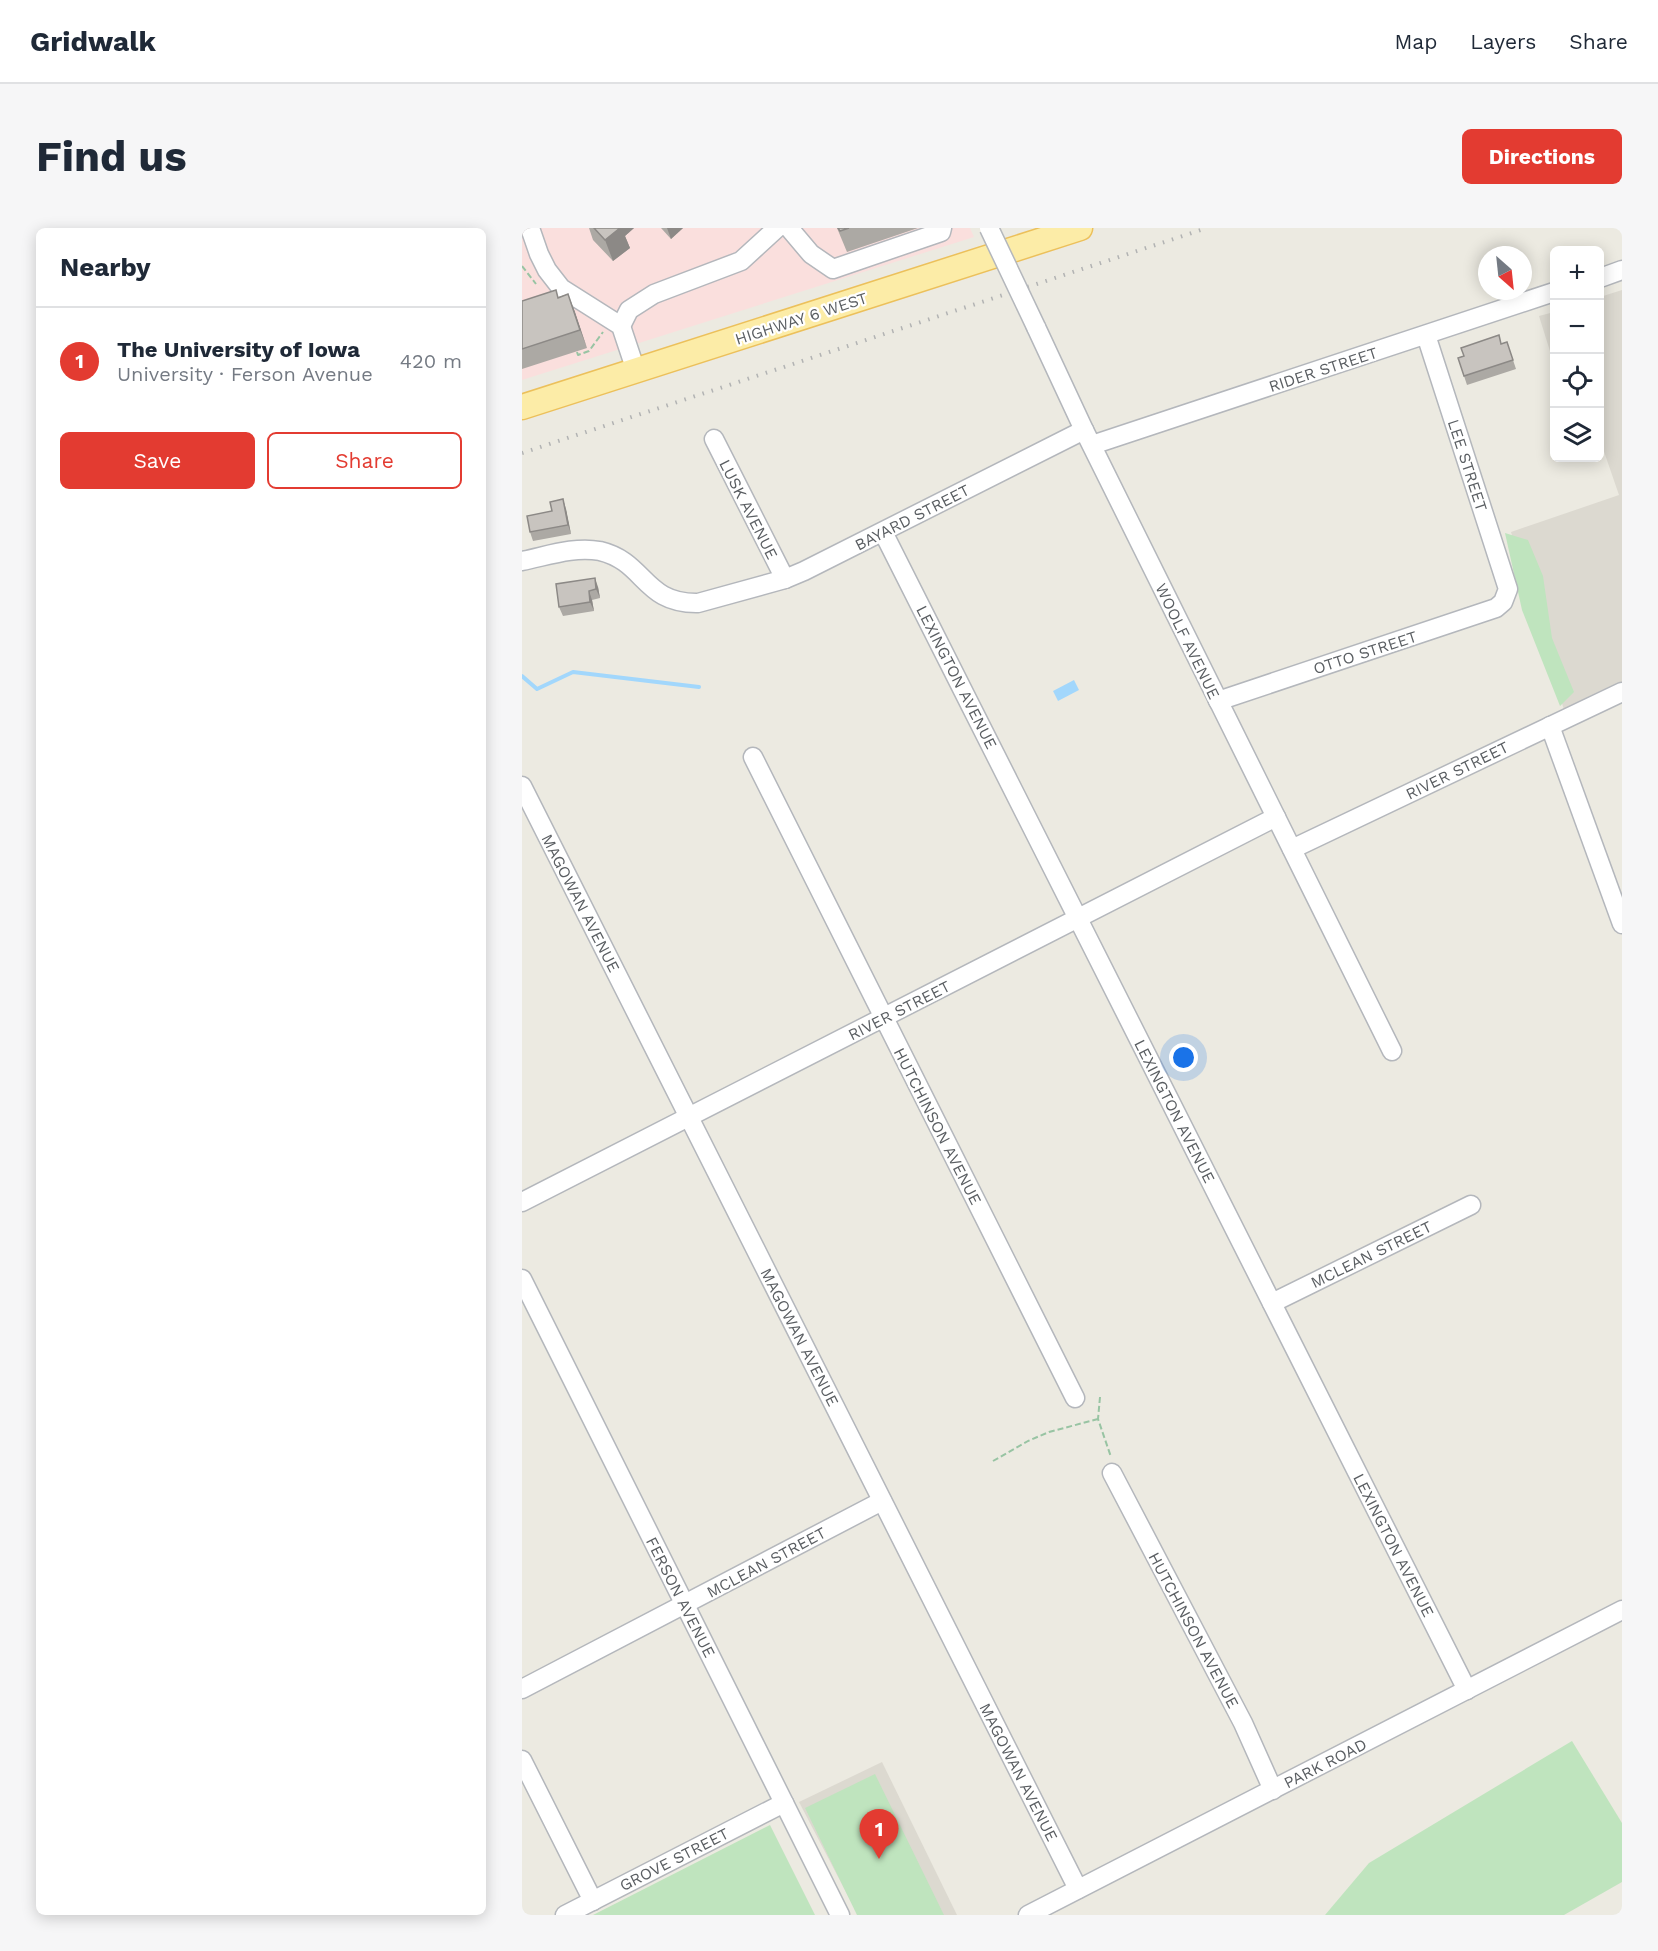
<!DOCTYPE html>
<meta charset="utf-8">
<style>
:root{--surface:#fff;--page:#f6f6f7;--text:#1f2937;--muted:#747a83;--line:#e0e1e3;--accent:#e33b31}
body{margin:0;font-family:"Work Sans",sans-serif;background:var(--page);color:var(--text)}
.controls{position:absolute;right:18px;top:18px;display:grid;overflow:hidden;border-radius:9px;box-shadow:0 3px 15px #0003}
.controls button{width:54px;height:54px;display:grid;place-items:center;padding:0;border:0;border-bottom:2px solid var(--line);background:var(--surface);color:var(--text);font:30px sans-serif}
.compass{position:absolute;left:956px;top:18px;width:54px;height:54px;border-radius:50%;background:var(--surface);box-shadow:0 3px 15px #0003;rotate:153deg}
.you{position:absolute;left:662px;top:830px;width:21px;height:21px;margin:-15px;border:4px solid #fff;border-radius:50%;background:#1a73e8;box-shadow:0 0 0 9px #1a73e833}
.badge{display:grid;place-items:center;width:39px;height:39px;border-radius:50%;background:var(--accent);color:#fff;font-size:20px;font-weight:700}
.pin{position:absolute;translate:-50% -50px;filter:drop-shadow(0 2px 3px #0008)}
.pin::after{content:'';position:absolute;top:32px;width:21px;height:18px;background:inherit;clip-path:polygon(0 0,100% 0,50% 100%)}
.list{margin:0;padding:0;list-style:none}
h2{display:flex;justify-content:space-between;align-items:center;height:78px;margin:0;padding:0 24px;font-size:26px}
h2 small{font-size:20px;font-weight:400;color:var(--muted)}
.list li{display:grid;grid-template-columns:39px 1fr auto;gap:18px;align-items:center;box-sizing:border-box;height:108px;padding:0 24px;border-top:2px solid var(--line)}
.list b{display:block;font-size:22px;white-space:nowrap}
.list p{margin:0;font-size:20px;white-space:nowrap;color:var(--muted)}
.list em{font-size:20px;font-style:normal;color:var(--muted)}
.actions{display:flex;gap:12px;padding:18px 24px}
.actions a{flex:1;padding:14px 0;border:2px solid var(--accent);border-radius:9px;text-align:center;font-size:21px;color:var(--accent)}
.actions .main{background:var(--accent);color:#fff}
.icon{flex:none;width:33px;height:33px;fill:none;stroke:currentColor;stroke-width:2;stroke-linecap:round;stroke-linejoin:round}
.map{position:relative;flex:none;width:1100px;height:1687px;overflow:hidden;border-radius:9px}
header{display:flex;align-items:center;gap:36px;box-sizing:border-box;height:84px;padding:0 30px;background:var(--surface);border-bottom:2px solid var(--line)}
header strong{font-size:28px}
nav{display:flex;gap:33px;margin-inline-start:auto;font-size:21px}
.intro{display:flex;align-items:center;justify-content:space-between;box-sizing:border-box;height:144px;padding:0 36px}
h1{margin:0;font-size:42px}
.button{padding:15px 27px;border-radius:9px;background:var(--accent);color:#fff;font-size:21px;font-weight:700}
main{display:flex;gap:36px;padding:0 36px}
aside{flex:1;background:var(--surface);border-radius:9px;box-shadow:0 3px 15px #0003}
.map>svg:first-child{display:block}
</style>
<header>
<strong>Gridwalk</strong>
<nav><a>Map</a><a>Layers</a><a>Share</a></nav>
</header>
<div class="intro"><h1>Find us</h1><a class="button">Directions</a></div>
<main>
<aside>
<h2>Nearby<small></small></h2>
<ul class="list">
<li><span class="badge">1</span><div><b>The University of Iowa</b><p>University · Ferson Avenue</p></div><em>420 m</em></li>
</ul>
<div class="actions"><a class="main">Save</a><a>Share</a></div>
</aside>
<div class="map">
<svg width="1100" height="1687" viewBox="0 0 1100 1687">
<rect width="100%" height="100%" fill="#eceae1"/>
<g fill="#dcd9d0">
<path d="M1100,62V454L1042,482L989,304L1097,267L1078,212V69Z"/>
<path d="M1032,84V136L1017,88Z"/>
<path d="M360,1534L435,1687H336L277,1574Z"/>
</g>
<path fill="#fadfdd" d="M0,0H448L452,9L0,152Z"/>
<g fill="#bfe4be">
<path d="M983,305L1006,312L1021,348L1030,410L1052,464L1038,478L1000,382Z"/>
<path d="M1050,1513L1100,1595V1654L1042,1687H803L847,1635Z"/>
<path d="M353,1546L422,1687H335L283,1580Z"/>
<path d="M248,1597L293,1687H71Z"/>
</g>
<path fill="#a2d7fc" d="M552,452L557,462L536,473L531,463Z"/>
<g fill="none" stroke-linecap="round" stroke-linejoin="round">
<path stroke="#a2d7fc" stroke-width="4" d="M0,448L15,461L51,444L177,459"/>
<defs>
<g id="minor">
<path d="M8,0L17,26L25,42L39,60L99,98L114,143"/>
<path d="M267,0L289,26L311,41L419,4L420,0"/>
<path d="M1078,50L1100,42"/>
<path d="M99,98L107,82L132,66L219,33L255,0"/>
<path d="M514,99L562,202L870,823"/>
<path d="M192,211L263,351"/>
<path d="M570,217L1032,64"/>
<path d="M361,304L945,1462"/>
<path d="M0,333C25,328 52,318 78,323C124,334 121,376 176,375L263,351L282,343L562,202"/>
<path d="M696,473L974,380L981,374L986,361L904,107"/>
<path d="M1028,498L1100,696"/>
<path d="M231,529L553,1170"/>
<path d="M0,558L556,1661"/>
<path d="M770,621L1100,464"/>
<path d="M0,974L754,589"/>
<path d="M0,1051L318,1687"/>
<path d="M750,1075L949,977"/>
<path d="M590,1245L721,1495L751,1562"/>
<path d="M0,1461L360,1273"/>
<path d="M0,1532L71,1673"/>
<path d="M43,1687L262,1575"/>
<path d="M506,1687L1100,1382"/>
</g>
<path id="major" d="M0,179L558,0"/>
</defs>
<use href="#minor" stroke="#b4b7bc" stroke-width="21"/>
<use href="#major" stroke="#ecc05b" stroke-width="27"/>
<g stroke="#98c4a3" stroke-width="2" stroke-dasharray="6 3" stroke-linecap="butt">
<path d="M0,38L14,56"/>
<path d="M55,124L56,127L67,123L81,104"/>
<path d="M578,1169L576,1191L589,1229"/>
<path d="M471,1233L506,1213L527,1204L576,1191"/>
</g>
<use href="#minor" stroke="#fff" stroke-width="18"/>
<use href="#major" stroke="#fceca7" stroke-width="24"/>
<path stroke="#b2b3b3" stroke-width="4" stroke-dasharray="1.5 8" stroke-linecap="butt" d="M0,225L685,0"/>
<defs>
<path id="minor-bridge" d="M467,0L514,99"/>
</defs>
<use href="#minor-bridge" stroke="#b4b7bc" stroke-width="21" stroke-linecap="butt"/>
<use href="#minor-bridge" stroke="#fff" stroke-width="18"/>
</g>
<g fill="#aca9a4">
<path d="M67,0H112L103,8L108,20L91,33L71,12Z"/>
<path d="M139,0H161L149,11Z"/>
<path d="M315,0H396L325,24Z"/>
<path d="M46,66L65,120L0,141V73L36,69Z"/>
<path d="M985,114L994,141L945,157L936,130Z"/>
<path d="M44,281L49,306L11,313L8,304Z"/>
<path d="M34,356L76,359L78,370L70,372L72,383L41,388L37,379Z"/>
</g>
<g fill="#8c8986">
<path d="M95,0H112L103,8L108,20L91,33L83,12Z"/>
<path d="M145,0H161L149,11Z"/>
<path d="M46,66L53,84L65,120L58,102Z"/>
<path d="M41,271L44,281L49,306L46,297Z"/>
<path d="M73,350L76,359L78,370L74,361Z"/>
<path d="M67,363L70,372L72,383L68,374Z"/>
</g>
<g fill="#c8c4bf" stroke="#8c8986" stroke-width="1.5">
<path d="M72,0H98L83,12Z"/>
<path d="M316,0H327L318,3Z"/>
<path d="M34,62L36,70L46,66L58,102L0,121V73Z"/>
<path d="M977,107L979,116L985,114L991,132L942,148L936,130L942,128L939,120Z"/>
<path d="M41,271L46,297L8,304L5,288L30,283L28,274Z"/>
<path d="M73,350L74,361L67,363L68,374L37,379L34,356Z"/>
</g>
<g text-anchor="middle" stroke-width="4.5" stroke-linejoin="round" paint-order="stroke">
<g font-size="16" fill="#5a5e62" stroke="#fff">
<text transform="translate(279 90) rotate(-18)" y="6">HIGHWAY 6 WEST</text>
<text transform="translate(801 141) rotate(-18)" y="6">RIDER STREET</text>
<text transform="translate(946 237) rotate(72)" y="6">LEE STREET</text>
<text transform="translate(227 281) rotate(63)" y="6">LUSK AVENUE</text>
<text transform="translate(390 289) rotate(-27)" y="6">BAYARD STREET</text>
<text transform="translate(666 413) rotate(64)" y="6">WOOLF AVENUE</text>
<text transform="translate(843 424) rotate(-18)" y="6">OTTO STREET</text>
<text transform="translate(435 449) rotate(63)" y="6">LEXINGTON AVENUE</text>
<text transform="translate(935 542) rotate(-26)" y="6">RIVER STREET</text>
<text transform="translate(59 675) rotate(63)" y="6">MAGOWAN AVENUE</text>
<text transform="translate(377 782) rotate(-27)" y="6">RIVER STREET</text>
<text transform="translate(653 883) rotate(63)" y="6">LEXINGTON AVENUE</text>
<text transform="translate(416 898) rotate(63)" y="6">HUTCHINSON AVENUE</text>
<text transform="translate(849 1026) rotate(-26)" y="6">MCLEAN STREET</text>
<text transform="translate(278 1109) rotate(63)" y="6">MAGOWAN AVENUE</text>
<text transform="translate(872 1317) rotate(63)" y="6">LEXINGTON AVENUE</text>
<text transform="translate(244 1334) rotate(-28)" y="6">MCLEAN STREET</text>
<text transform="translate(159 1369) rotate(63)" y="6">FERSON AVENUE</text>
<text transform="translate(672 1402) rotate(62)" y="6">HUTCHINSON AVENUE</text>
<text transform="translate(803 1535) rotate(-27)" y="6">PARK ROAD</text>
<text transform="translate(497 1544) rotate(63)" y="6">MAGOWAN AVENUE</text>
<text transform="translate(152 1631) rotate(-27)" y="6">GROVE STREET</text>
</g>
</g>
</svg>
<div class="controls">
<button>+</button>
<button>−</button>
<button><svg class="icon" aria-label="locate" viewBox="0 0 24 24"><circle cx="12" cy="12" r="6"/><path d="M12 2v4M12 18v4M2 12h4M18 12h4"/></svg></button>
<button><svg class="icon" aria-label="layers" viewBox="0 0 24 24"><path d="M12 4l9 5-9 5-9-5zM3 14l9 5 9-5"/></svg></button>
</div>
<svg class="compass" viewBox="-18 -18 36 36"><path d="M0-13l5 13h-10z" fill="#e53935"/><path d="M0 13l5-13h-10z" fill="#747a83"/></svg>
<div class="you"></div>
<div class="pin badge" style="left:357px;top:1631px">1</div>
</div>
</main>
